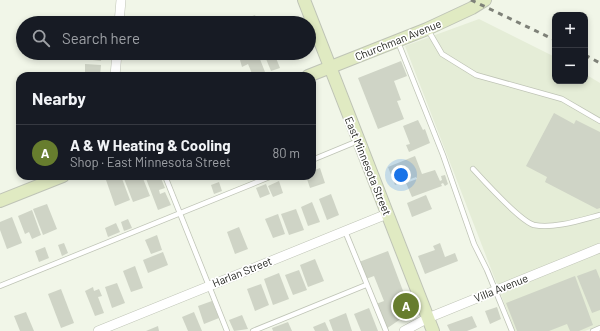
<!DOCTYPE html>
<meta charset="utf-8">
<style>
:root{--surface:#171b24;--page:#242831;--text:#f1f3f6;--muted:#9ea1a6;--line:#363941;--accent:#677d2e}
body{margin:0;font-family:Barlow,sans-serif;background:var(--page);color:var(--text)}
.controls{position:absolute;right:12px;top:12px;display:grid;overflow:hidden;border-radius:8px;box-shadow:0 2px 6px #0003}
.controls button{width:36px;height:36px;display:grid;place-items:center;padding:0;border:0;border-bottom:1px solid var(--line);background:var(--surface);color:var(--text);font:20px sans-serif}
.you{position:absolute;left:401px;top:175px;width:14px;height:14px;margin:-10px;border:3px solid #fff;border-radius:50%;background:#1a73e8;box-shadow:0 0 0 6px #1a73e833}
.badge{display:grid;place-items:center;width:26px;height:26px;border-radius:50%;background:var(--accent);color:#fff;font-size:13px;font-weight:700}
.pin{position:absolute;translate:-50% -50%;border:2px solid #fff;box-shadow:0 1px 4px #0006}
.list{margin:0;padding:0;list-style:none}
h2{display:flex;justify-content:space-between;align-items:center;height:52px;margin:0;padding:0 16px;font-size:17px}
h2 small{font-size:13px;font-weight:400;color:var(--muted)}
.list li{display:grid;grid-template-columns:26px 1fr auto;gap:12px;align-items:center;box-sizing:border-box;height:56px;padding:0 16px;border-top:1px solid var(--line)}
.list b{display:block;font-size:15px;white-space:nowrap}
.list p{margin:0;font-size:13px;white-space:nowrap;color:var(--muted)}
.list em{font-size:13px;font-style:normal;color:var(--muted)}
.icon{flex:none;width:22px;height:22px;fill:none;stroke:currentColor;stroke-width:2;stroke-linecap:round;stroke-linejoin:round}
.map{position:relative;flex:none;width:600px;height:331px;overflow:hidden}
.search{position:absolute;background:var(--surface);box-shadow:0 2px 6px #0003;left:16px;top:16px;width:300px;height:44px;display:flex;align-items:center;gap:10px;box-sizing:border-box;padding:0 14px;border-radius:22px;color:var(--muted);font-size:15px}
.panel{position:absolute;background:var(--surface);box-shadow:0 2px 6px #0003;left:16px;top:72px;width:300px;height:108px;border-radius:12px}
.map>svg:first-child{display:block}
</style>
<div class="map">
<svg width="600" height="331" viewBox="0 0 600 331">
<rect width="100%" height="100%" fill="#f1f6e8"/>
<path fill="#e5edd7" d="M479,19L555,57V81H585V74L600,83V325L585,331H515L405,46Z"/>
<g fill="#cfd4c6">
<path d="M255,15L258,23H249L247,18Z"/>
<path d="M84,53H102L101,61L84,59Z"/>
<path d="M268,53H274L280,68L271,71L264,54Z"/>
<path d="M279,53H290L280,57Z"/>
<path d="M258,54L265,72L253,76L248,64L242,67L240,60Z"/>
<path d="M401,61L407,76L394,81L401,100L397,101L404,119L378,129L358,78Z"/>
<path d="M85,64L101,65L100,76H85Z"/>
<path d="M554,113L574,124L576,120L600,132V208L597,209L545,182L547,177L526,166Z"/>
<path d="M418,120L423,130L425,129L430,143L409,152L406,145L410,144L403,126Z"/>
<path d="M415,156L422,174L435,170L440,181L442,180L441,176L445,175L448,184L445,186L443,183L441,184L442,186L412,197L406,183L417,179L416,177L395,185L388,167Z"/>
<path d="M320,168L325,183L310,188L306,176H312V171Z"/>
<path d="M117,176H121L130,200L115,206L106,180Z"/>
<path d="M123,176H142L150,196L133,202Z"/>
<path d="M145,176H160L165,188L159,190L160,194L165,192L171,205L158,210Z"/>
<path d="M170,176H180L171,180Z"/>
<path d="M279,181L283,193L273,197L268,186Z"/>
<path d="M219,182L222,191L214,194L211,185Z"/>
<path d="M266,184L270,194L260,198L256,188Z"/>
<path d="M331,194L339,215L327,220L319,199Z"/>
<path d="M426,195L432,209L412,217L407,203Z"/>
<path d="M312,202L320,222L308,226L301,207Z"/>
<path d="M47,204L57,229L43,235L33,209Z"/>
<path d="M296,209L304,230L289,235L281,214Z"/>
<path d="M32,210L41,235L32,239L29,232L25,234L18,216Z"/>
<path d="M278,214L285,234L273,238L265,219Z"/>
<path d="M12,217L22,243L7,249L0,230V222Z"/>
<path d="M128,219L132,228L124,231L121,222Z"/>
<path d="M116,223L120,232L108,237L105,228Z"/>
<path d="M239,227L248,249L235,254L227,232Z"/>
<path d="M157,235L162,250L151,254L145,240Z"/>
<path d="M64,243L68,253L62,256L58,245Z"/>
<path d="M440,243L445,257L455,253L458,261L425,274L418,256L435,250L433,246Z"/>
<path d="M45,247L49,258L39,262L35,251Z"/>
<path d="M388,251L411,312L386,329L376,304L384,301L374,276L366,279L359,262Z"/>
<path d="M163,252L168,265L148,273L143,260Z"/>
<path d="M315,259L324,281L308,287L300,265Z"/>
<path d="M135,266L143,288L131,292L123,271Z"/>
<path d="M596,269L600,279V310L592,313L577,276Z"/>
<path d="M299,270L307,290L293,295L285,275Z"/>
<path d="M279,273L289,299L273,305L264,279Z"/>
<path d="M575,276L593,325L579,331H570L567,324L549,331H517L506,303Z"/>
<path d="M117,283L125,303L112,308L105,287Z"/>
<path d="M261,284L269,305L255,311L247,289Z"/>
<path d="M93,287L94,291L99,289L102,296L98,297L104,313L95,316L85,291Z"/>
<path d="M61,289L74,323L61,328L48,294Z"/>
<path d="M212,301L219,318L204,324L198,306Z"/>
<path d="M497,307L501,319L490,324L485,311Z"/>
<path d="M369,308L378,331H361L354,314Z"/>
<path d="M26,312L34,331H20L14,316Z"/>
<path d="M194,312L202,331H188L182,317Z"/>
<path d="M346,313L352,331H333L329,320Z"/>
<path d="M242,315L248,329L234,331L229,320Z"/>
<path d="M472,316L477,327L467,331H450L447,325Z"/>
<path d="M288,322L292,331H273L272,328Z"/>
<path d="M325,322L329,331H315L313,327Z"/>
<path d="M158,326L159,331H146Z"/>
</g>
<g fill="none" stroke-linecap="round" stroke-linejoin="round">
<defs>
<g id="lane">
<path d="M428,30L442,54L476,75L562,99L600,121"/>
<path d="M398,42L443,155L474,244L487,270L512,331"/>
<path d="M312,160L358,141"/>
<path d="M473,169C484,181 520,221 534,225C554,229 581,220 600,215"/>
<path d="M165,176L227,331"/>
<path d="M345,231L386,331"/>
<path d="M0,286L272,176"/>
<path d="M253,331L366,285"/>
<path d="M593,331L600,328"/>
</g>
<g id="street">
<path d="M119,23L121,0"/>
<path d="M115,76L117,53"/>
<path d="M98,331L387,214"/>
<path d="M404,331L428,318L600,248"/>
</g>
<g id="secondary">
<path d="M304,0L433,331"/>
<path d="M308,76L427,29L472,8L485,0"/>
<path d="M0,201L63,176"/>
</g>
</defs>
<use href="#lane" stroke="#bfc4b6" stroke-width="6"/>
<use href="#street" stroke="#bfc4b6" stroke-width="10"/>
<use href="#secondary" stroke="#bfc4b6" stroke-width="14"/>
<use href="#lane" stroke="#fff" stroke-width="4.5"/>
<use href="#street" stroke="#fff" stroke-width="9"/>
<use href="#secondary" stroke="#e0eac2" stroke-width="12"/>
<g stroke="#7e8178" stroke-width="3" stroke-dasharray="5 5" stroke-linecap="butt">
<path d="M471,0L555,40"/>
<path d="M585,55L600,63"/>
</g>
</g>
<g text-anchor="middle" stroke-width="3.5" stroke-linejoin="round" paint-order="stroke">
<g font-size="11" fill="#22241f" stroke="#fff">
<text transform="translate(398 40) rotate(-22)" y="4">Churchman Avenue</text>
<text transform="translate(368 166) rotate(68)" y="4">East Minnesota Street</text>
<text transform="translate(242 272) rotate(-22)" y="4">Harlan Street</text>
<text transform="translate(501 288) rotate(-22)" y="4">Villa Avenue</text>
</g>
</g>
</svg>
<div class="controls">
<button>+</button>
<button>−</button>
</div>
<div class="you"></div>
<div class="pin badge" style="left:406px;top:306px">A</div>
<div class="search"><svg class="icon" aria-label="search" viewBox="0 0 24 24"><circle cx="10" cy="10" r="6"/><path d="M15 15l6 6"/></svg>Search here</div>
<section class="panel">
<h2>Nearby<small></small></h2>
<ul class="list">
<li><span class="badge">A</span><div><b>A &amp; W Heating &amp; Cooling</b><p>Shop · East Minnesota Street</p></div><em>80 m</em></li>
</ul>
</section>
</div>
